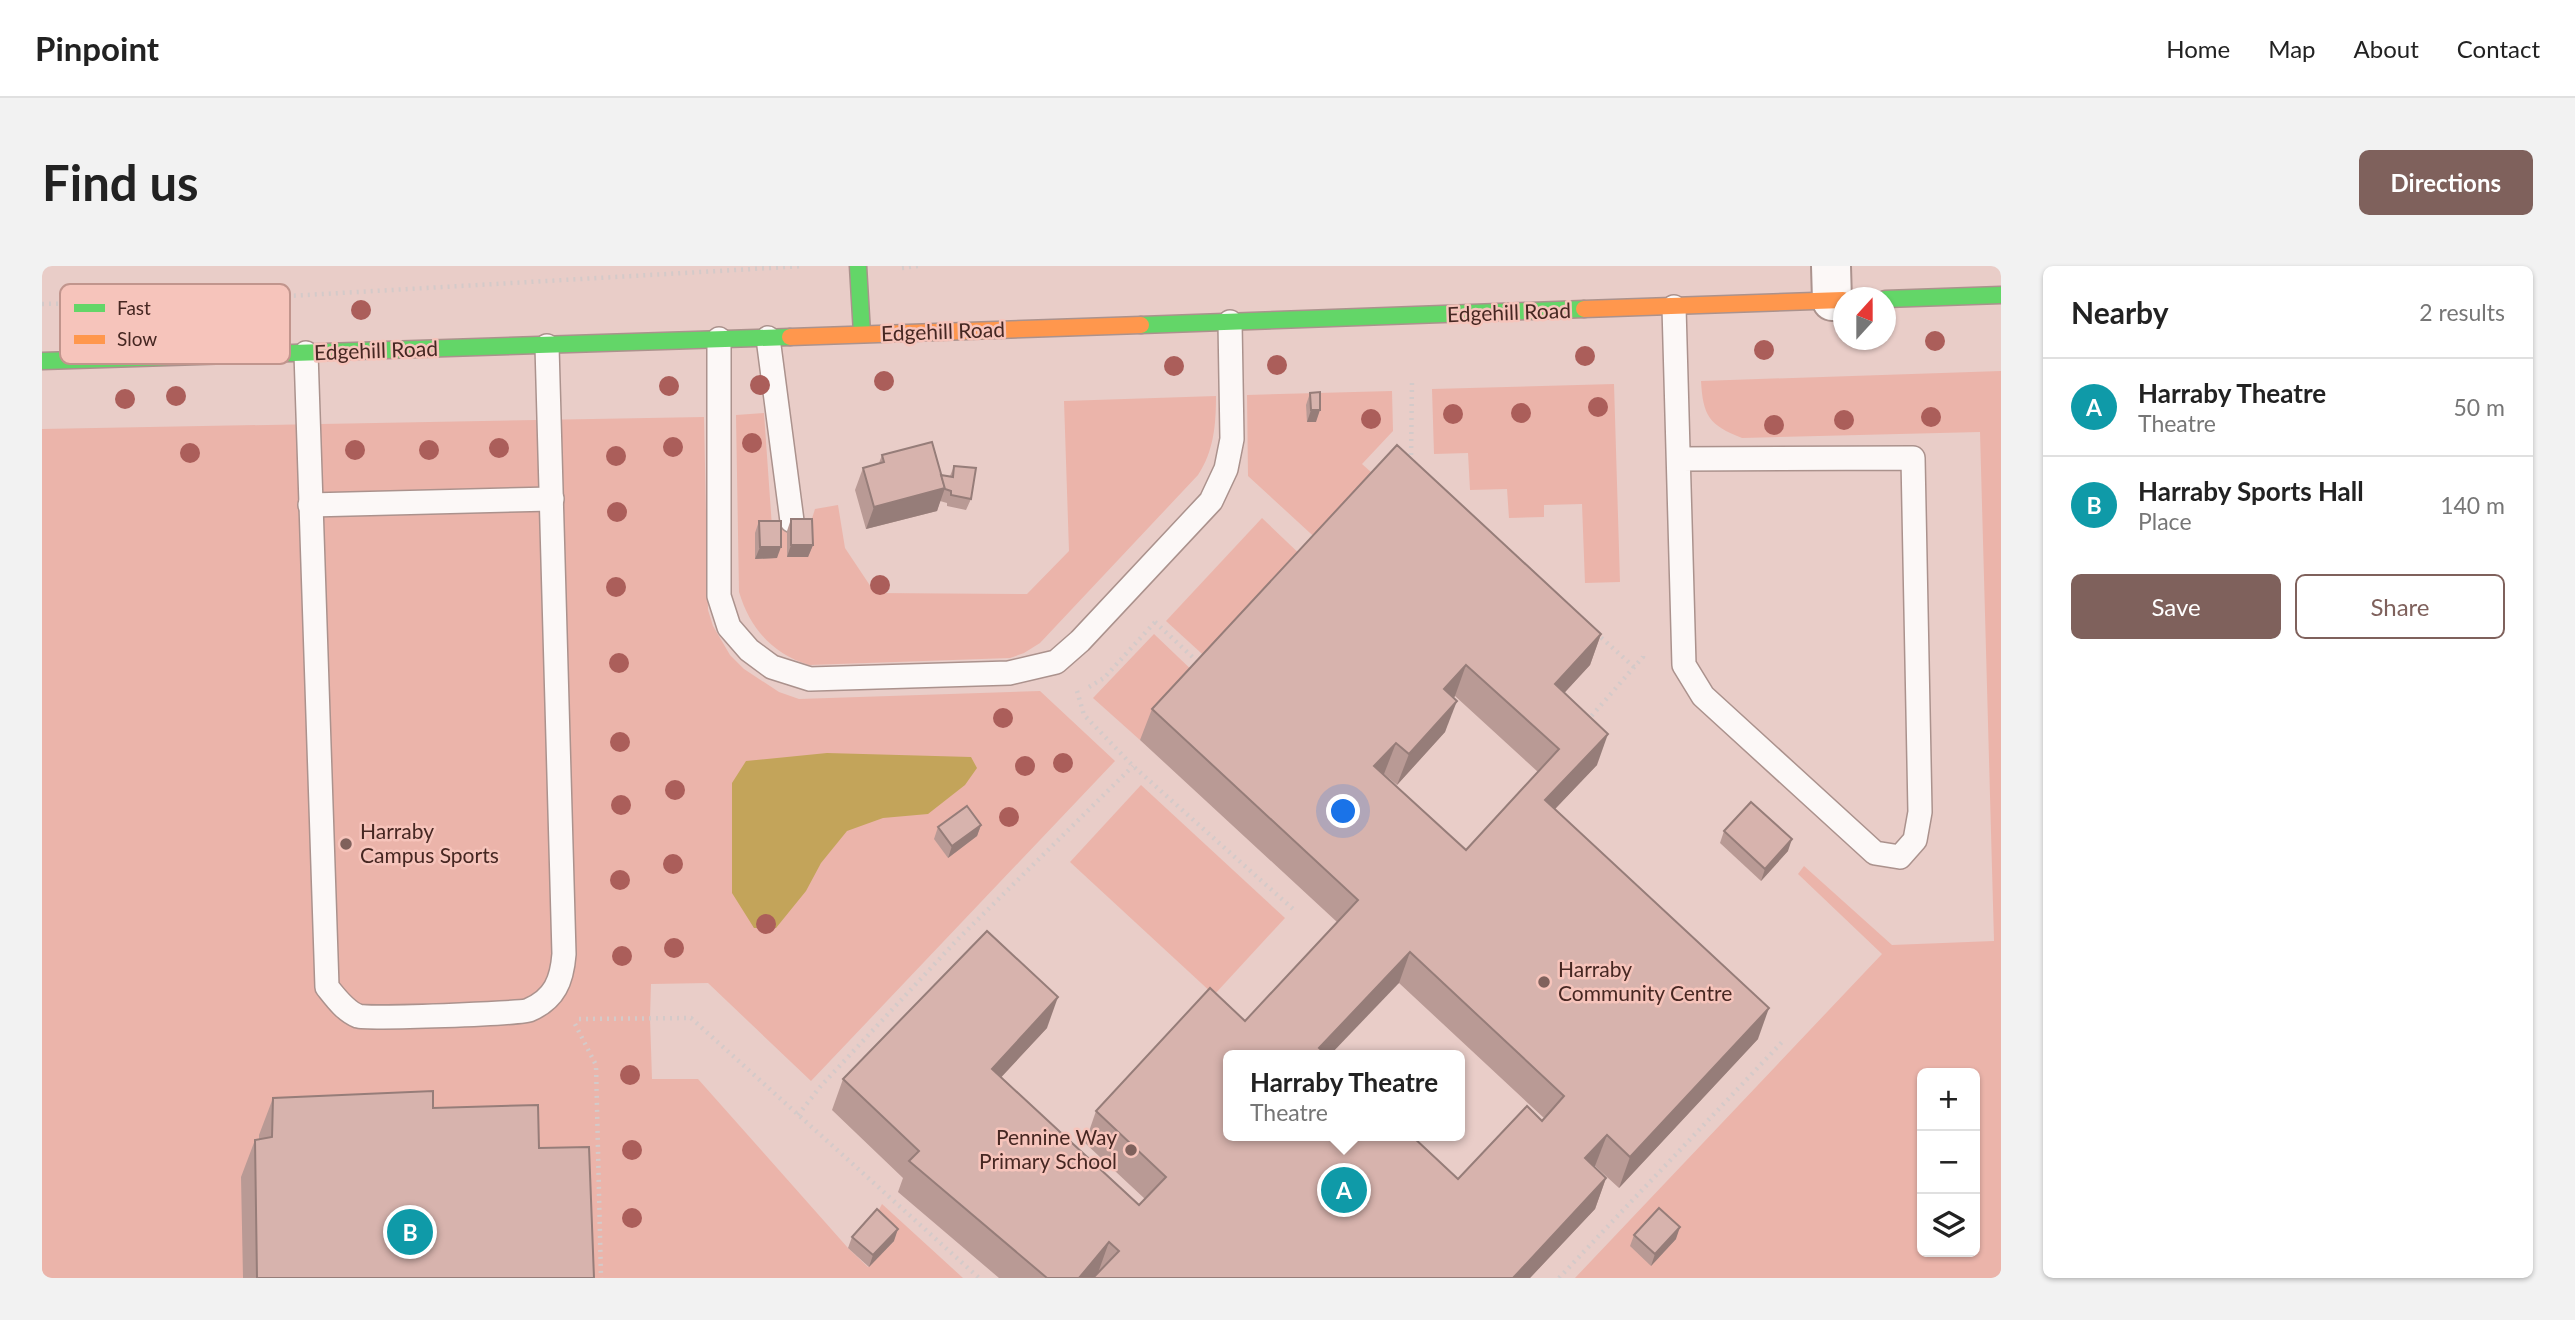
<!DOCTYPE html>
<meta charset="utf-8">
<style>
:root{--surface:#fff;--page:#f2f2f2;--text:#222;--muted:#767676;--line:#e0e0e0;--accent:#7f615c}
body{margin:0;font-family:Lato,sans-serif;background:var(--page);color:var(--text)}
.controls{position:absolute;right:21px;bottom:21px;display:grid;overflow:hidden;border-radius:10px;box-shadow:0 2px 5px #0004}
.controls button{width:63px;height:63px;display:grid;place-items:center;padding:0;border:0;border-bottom:2px solid var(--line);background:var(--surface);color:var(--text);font:35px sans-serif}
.compass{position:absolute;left:1791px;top:21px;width:63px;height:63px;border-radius:50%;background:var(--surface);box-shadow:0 2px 5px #0004;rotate:21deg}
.you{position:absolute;left:1302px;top:546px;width:24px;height:24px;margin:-18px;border:5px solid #fff;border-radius:50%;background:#1a73e8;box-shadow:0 0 0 10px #1a73e833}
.badge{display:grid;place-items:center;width:46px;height:46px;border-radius:50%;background:var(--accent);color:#fff;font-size:23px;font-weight:700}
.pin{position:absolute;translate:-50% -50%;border:4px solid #fff;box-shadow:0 2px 7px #0006}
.popup{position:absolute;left:1181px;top:784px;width:242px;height:91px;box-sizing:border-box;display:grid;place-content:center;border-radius:10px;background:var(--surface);filter:drop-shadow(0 2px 5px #0005);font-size:23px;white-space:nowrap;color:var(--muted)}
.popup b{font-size:26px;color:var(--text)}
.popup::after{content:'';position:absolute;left:50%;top:100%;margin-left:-14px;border:14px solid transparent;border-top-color:var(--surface)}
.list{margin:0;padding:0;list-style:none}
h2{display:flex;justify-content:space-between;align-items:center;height:91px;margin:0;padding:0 28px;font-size:30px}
h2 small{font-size:23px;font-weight:400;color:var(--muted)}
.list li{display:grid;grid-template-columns:46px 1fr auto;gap:21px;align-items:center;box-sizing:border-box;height:98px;padding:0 28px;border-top:2px solid var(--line)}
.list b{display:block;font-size:26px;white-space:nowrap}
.list p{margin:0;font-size:23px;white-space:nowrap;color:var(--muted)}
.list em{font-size:23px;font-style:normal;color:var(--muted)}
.actions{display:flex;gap:14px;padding:21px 28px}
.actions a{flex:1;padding:16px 0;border:2px solid var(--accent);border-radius:10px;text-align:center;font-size:24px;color:var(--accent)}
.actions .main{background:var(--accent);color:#fff}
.icon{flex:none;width:38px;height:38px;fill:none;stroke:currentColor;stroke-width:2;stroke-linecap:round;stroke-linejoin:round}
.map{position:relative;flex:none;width:1959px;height:1012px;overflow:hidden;border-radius:10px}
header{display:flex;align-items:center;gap:42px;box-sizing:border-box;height:98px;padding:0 35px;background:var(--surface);border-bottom:2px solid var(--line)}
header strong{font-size:33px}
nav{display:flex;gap:38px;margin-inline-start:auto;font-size:24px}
.intro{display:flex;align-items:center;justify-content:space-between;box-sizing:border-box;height:168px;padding:0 42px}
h1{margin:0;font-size:49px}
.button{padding:18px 32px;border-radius:10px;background:var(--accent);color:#fff;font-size:24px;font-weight:700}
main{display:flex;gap:42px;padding:0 42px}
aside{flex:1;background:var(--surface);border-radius:10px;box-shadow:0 2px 5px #0004}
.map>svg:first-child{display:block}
</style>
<header>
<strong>Pinpoint</strong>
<nav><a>Home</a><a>Map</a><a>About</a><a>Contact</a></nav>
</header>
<div class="intro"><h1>Find us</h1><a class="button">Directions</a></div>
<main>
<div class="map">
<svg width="1959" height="1012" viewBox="0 0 1959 1012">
<rect width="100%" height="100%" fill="#e9cdc8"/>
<g fill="#ebb4aa" fill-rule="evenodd">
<path d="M1959,105V1012H1533L1840,688L1756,608L1762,600L1850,679L1952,675L1938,166L1700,172C1667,159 1661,150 1659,115ZM1880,807H1933V986H1880Z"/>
<path d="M1572,118L1578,316L1543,317L1540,238L1502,239V251L1467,252L1465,223L1428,224L1426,187L1392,188L1390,123Z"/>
<path d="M1350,125L1351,165L1320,198L1339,215L1280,278L1206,210L1205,129Z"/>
<path d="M1174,130C1174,158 1172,185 1156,209L998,377L982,387L968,392L767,399C730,388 708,362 697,326L694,149L722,147L730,261L745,265H766L773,243L796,239L803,282L833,327L985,328L1027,285L1022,135Z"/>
<path d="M662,151L666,344L671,360L688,389L702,403L737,426L757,433L998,425L1073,495L769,815L666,717L609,718L608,752L610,813H656L806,982L826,1001L852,975L831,955L840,938L921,1012H0V163Z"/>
<path d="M1220,252L1265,295L1170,397L1124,355Z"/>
<path d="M1112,368L1157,411L1098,474L1051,432Z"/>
<path d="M1099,519L1243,652L1172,729L1028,596Z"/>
</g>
<path fill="#c3a45a" d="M785,487L929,491L935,502L923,519L886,548L841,552L805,565L779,597L764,625L734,662H712L690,627V517L704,495Z"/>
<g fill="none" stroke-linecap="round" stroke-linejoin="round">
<defs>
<g id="lane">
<path d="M1632,41L1642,399L1661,430L1833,587L1858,591L1873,574L1878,546L1871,192L1637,193"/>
<path d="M726,72L750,255"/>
<path d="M677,73V330L687,361L707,384L730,401L768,413L967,407L1014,396L1038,375L1169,235L1184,203L1190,173L1188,56"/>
<path d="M264,87L285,721C293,731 303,745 316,750C326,753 479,748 487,744C513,733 520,714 522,688L505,80"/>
<path d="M268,239L510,233"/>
</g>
<path id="street" d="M1789,0L1790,35"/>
<g id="fast">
<path d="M816,0L820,68"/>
<path d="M1843,33L1959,29"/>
<path d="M1099,59L1542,43"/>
<path d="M0,95L748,71"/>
</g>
<g id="slow">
<path d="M1542,43L1801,34"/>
<path d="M748,71L1099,59"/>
</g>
</defs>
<use href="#lane" stroke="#ab928d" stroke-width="26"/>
<use href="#street" stroke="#ab928d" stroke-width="42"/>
<use href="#fast" stroke="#ab928d" stroke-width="19"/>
<use href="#slow" stroke="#ab928d" stroke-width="19"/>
<g stroke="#d4cac9" stroke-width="4.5" stroke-dasharray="2 5" stroke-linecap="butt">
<path d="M860,2L876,0"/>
<path d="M0,38L178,34L762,0"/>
<path d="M1369,196L1370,113"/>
<path d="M1113,356L1158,398"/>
<path d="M1554,367L1592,401"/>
<path d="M1047,421L1062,412L1113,356"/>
<path d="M1035,425L1042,449L1091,500L1251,643"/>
<path d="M1545,455L1601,391V386"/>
<path d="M537,753L649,752L937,1012"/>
<path d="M533,758L554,799L559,1012"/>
<path d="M756,849L778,821L915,674L1091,500"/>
<path d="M1517,1012L1742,774"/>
</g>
<use href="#lane" stroke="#fcf8f7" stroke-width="23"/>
<use href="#street" stroke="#fcf8f7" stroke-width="38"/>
<use href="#fast" stroke="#63d668" stroke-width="16"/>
<use href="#slow" stroke="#ff974d" stroke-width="16"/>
</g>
<g fill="#ab5e5a">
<circle cx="319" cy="44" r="10"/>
<circle cx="1893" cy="75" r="10"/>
<circle cx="1722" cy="84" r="10"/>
<circle cx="1543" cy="90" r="10"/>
<circle cx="1235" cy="99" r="10"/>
<circle cx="1132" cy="100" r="10"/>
<circle cx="842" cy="115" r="10"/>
<circle cx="718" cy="119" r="10"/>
<circle cx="627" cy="120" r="10"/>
<circle cx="134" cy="130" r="10"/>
<circle cx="83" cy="133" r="10"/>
<circle cx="1556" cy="141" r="10"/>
<circle cx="1479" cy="147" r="10"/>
<circle cx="1411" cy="148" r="10"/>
<circle cx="1889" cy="151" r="10"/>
<circle cx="1329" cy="153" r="10"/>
<circle cx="1802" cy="154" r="10"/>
<circle cx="1732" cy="159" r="10"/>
<circle cx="710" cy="177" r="10"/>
<circle cx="631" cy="181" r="10"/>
<circle cx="457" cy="182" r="10"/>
<circle cx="313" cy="184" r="10"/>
<circle cx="387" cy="184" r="10"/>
<circle cx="148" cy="187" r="10"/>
<circle cx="574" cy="190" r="10"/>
<circle cx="575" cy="246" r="10"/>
<circle cx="838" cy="319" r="10"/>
<circle cx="574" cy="321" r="10"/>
<circle cx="577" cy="397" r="10"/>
<circle cx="961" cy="452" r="10"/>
<circle cx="578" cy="476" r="10"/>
<circle cx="1021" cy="497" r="10"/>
<circle cx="983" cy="500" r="10"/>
<circle cx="633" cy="524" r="10"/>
<circle cx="579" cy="539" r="10"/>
<circle cx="967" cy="551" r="10"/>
<circle cx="631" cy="598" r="10"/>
<circle cx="578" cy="614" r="10"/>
<circle cx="724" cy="658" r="10"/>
<circle cx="632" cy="682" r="10"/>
<circle cx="580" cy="690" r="10"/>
<circle cx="588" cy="809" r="10"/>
<circle cx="590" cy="884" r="10"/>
<circle cx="590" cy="952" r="10"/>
</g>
<g fill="#b99a95" fill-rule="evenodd">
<path d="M1268,127L1274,156H1265L1264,139Z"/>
<path d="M840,189L899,209L908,210L912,200L929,233L924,244L905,240V237L898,235L895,245L824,263L813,224L821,202L837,197Z"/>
<path d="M749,253L771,279L766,291H745V265Z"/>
<path d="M717,255L735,292L713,293V267Z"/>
<path d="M1559,368L1548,399L1522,427L1555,499L1513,543L1716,773L1577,922L1553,900V901L1564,912L1553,943L1488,1012H957L856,926L861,912L790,844L801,813L1005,762L959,811L1097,939L1103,933L1043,877L1054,845L1203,755L1295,656L1098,474L1110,443ZM1413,430L1496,506L1424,584L1341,509L1342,508L1355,519L1403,466L1412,432ZM1357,717L1502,852L1416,913L1186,789Z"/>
<path d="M939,559L935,570L906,592L892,573L896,561Z"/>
<path d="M1682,565L1746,585L1719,615L1678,577Z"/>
<path d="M231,832L391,842L497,882L552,1012H201L199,911L213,874L217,873V869Z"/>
<path d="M1592,969L1634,973L1609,1000L1588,980Z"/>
<path d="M810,971L852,975L827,1001L806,982Z"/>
</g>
<g fill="#967d79">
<path d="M1818,74H1842V75L1817,76Z"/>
<path d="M1269,144H1278L1274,156H1265Z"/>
<path d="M903,222L895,245L824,263L832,241Z"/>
<path d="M749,279H771L766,291H745Z"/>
<path d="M718,281H739L735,292L713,293Z"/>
<path d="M1559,368L1548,399L1502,449L1513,418Z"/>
<path d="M1424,399L1413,430L1391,454L1402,423Z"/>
<path d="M1415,435L1403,466L1355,519L1367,488Z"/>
<path d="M1566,468L1555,499L1492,565L1503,534Z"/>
<path d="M1354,477L1342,508L1320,532L1332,500Z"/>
<path d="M939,559L935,570L906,592L910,580Z"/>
<path d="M1750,573L1746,585L1719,615L1723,603Z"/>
<path d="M1368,686L1357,717L1288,789H1275L1277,782Z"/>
<path d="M1016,731L1005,762L938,834L950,803Z"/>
<path d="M1727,742L1716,773L1577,922L1588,891Z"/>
<path d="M1565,869L1553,900L1532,923L1543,892Z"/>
<path d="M1564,912L1553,943L1488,1012H1471Z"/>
<path d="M1638,961L1634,973L1609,1000L1613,988Z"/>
<path d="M856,963L852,975L827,1001L831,989Z"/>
<path d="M1067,976L1056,1007L1052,1012H1037Z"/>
</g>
<g fill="#d7b3ad" stroke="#967d79" stroke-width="2" fill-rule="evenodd">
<rect x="1844" y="54" width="2" height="9"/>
<path d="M1278,126V144H1269L1268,127Z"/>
<path d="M890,176L903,222L832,241L821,202L842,196L840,189Z"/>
<path d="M1355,179L1559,368L1513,418L1566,468L1503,534L1727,742L1588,891L1565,869L1543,892L1564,912L1471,1012H1051L1077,985L1067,976L1037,1012H1005L867,895L877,885L801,813L945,665L1016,731L950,803L1097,939L1124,911L1054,845L1168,722L1203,755L1316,634L1110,443ZM1424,399L1517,483L1424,584L1332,500L1354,477L1367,488L1415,435L1402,423ZM1368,686L1522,830L1500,855L1485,840L1416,913L1370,870H1186V789H1285L1277,782Z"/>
<path d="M912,200L934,202L929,233L909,229V225L903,223L899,209L911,211Z"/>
<path d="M749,253H770L771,279H749Z"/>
<path d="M717,255H739V281H718Z"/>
<path d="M1709,536L1750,573L1723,603L1682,565Z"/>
<path d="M925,540L939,559L910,580L896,561Z"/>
<path d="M391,825V842L496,839L497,882L547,881L552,1012H215L213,874L230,871L231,832Z"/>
<path d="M1617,942L1638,961L1613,988L1592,969Z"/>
<path d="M835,943L856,963L831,989L810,971Z"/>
</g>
<g fill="#7f615c" stroke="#f6c4bb" stroke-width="2.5">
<circle cx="304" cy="578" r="7"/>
<circle cx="1502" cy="716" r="7"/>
<circle cx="1089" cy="884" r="7"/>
</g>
<g text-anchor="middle" stroke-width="5" stroke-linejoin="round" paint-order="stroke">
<g font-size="21" fill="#462722" stroke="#f6c4bb">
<text transform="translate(1467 47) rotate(-2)" y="7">Edgehill Road</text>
<text transform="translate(901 66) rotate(-2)" y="7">Edgehill Road</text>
<text transform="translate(334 85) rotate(-2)" y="7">Edgehill Road</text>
</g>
<g font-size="21" fill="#462722" stroke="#f6c4bb" text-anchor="start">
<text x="318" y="573">Harraby<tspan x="318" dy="24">Campus Sports</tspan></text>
<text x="1516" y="711">Harraby<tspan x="1516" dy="24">Community Centre</tspan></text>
<text x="1075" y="879" text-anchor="end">Pennine Way<tspan x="1075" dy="24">Primary School</tspan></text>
</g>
</g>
<rect x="18" y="18" width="230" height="80" rx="10" fill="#f6c4bb" stroke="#c1958d" stroke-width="2"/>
<rect x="32" y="38" width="31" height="8" fill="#63d668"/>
<rect x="32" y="69" width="31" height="9" fill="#ff974d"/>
<g font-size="19" fill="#462722">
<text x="75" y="49">Fast</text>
<text x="75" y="80">Slow</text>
</g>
</svg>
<div class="controls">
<button>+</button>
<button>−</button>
<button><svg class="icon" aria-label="layers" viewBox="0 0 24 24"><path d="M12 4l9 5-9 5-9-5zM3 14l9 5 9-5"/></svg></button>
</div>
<svg class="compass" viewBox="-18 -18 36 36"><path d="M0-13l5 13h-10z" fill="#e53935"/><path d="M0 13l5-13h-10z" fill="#767676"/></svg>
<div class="you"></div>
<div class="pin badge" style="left:1302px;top:924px;background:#0f9aa8">A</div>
<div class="popup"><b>Harraby Theatre</b>Theatre</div>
<div class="pin badge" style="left:368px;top:966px;background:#0f9aa8">B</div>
</div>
<aside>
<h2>Nearby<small>2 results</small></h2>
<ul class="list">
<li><span class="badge" style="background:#0f9aa8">A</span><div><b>Harraby Theatre</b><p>Theatre</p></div><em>50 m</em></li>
<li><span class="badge" style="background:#0f9aa8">B</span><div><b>Harraby Sports Hall</b><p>Place</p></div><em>140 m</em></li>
</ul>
<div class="actions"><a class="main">Save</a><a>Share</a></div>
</aside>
</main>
